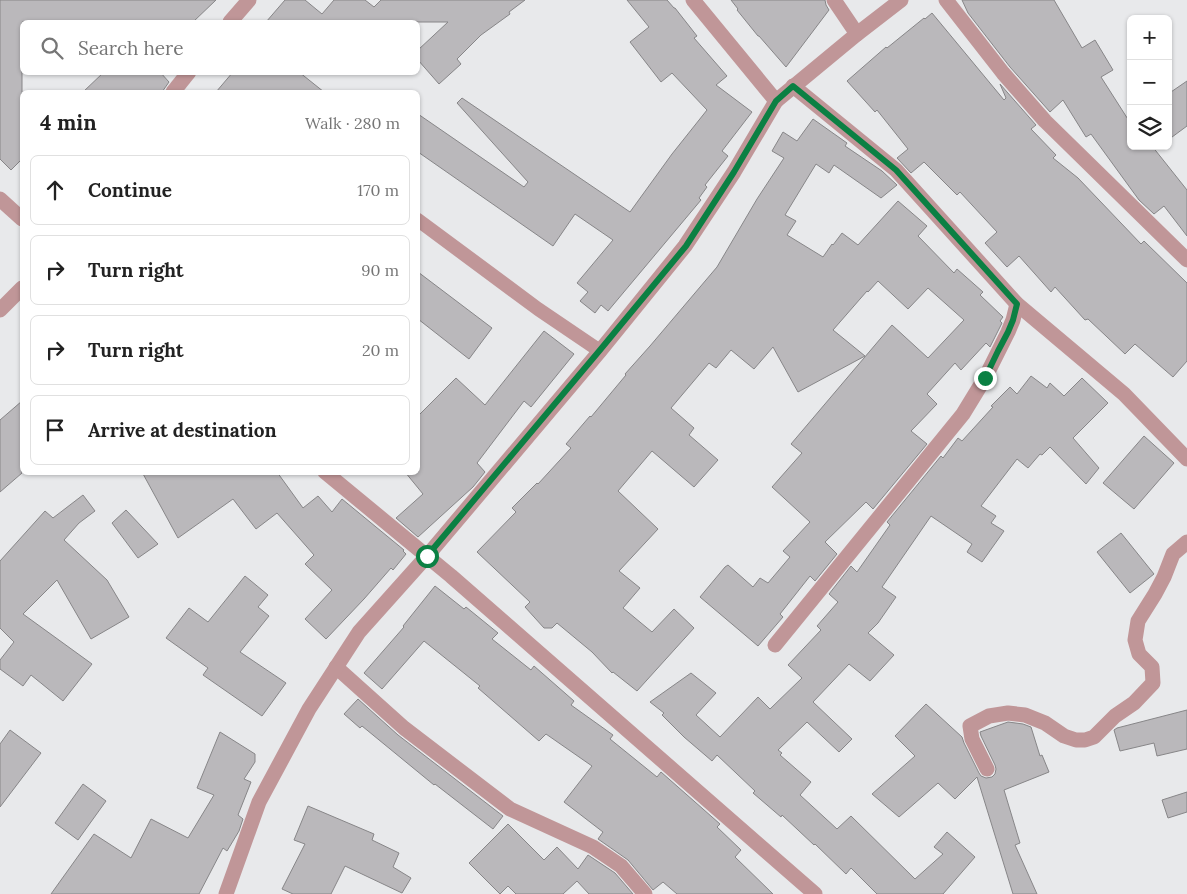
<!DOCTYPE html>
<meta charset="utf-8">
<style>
:root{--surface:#fff;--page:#f6f6f6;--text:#222;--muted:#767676;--line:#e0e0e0}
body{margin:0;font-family:Lora,serif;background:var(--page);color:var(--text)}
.controls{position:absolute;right:15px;top:15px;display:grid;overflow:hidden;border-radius:8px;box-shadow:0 1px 4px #0004}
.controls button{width:45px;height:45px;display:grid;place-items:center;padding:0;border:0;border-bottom:1px solid var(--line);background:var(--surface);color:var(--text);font:25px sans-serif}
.stop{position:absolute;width:15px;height:15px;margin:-11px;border:4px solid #0b8043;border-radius:50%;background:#fff}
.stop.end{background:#0b8043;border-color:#fff;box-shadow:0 1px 5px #0008}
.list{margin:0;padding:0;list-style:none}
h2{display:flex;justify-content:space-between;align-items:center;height:65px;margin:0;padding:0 20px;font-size:21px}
h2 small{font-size:16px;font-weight:400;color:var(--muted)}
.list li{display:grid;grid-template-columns:32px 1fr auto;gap:15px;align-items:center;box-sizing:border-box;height:70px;margin:0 10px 10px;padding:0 10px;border:1px solid var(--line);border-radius:8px}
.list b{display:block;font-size:19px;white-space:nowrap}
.list em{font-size:16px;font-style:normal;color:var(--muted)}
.icon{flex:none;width:28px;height:28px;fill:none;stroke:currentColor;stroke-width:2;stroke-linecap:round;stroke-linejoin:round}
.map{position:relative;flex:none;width:1187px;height:894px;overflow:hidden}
.search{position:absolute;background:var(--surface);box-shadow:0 1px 4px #0004;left:20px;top:20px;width:400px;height:55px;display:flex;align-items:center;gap:12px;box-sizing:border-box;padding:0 18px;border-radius:8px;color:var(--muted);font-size:19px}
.panel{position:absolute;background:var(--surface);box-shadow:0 1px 4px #0004;left:20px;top:90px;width:400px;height:385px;border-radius:8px}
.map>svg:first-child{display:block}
</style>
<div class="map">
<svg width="1187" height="894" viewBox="0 0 1187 894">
<rect width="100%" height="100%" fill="#e8e9eb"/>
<g fill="#bab8bb" stroke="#878688">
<path d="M0,0H216L193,22H22V159L11,170L0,159Z"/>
<path d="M285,0H305L322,14L334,0H365L374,7L381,0H525L509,12L510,14L481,35L457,59L461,64L439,84L418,60V50L448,22H266Z"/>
<path d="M627,0H667L674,8H675L697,36L694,38L727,76L716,85L752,112L722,151L728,156L705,185L707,187L699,198L701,200L608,311L601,305L595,313L580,301L588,292L577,283L613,240L575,214L553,246L418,152V114L524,187L528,182L457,103L462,98L630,212L672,154L707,110L672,73L661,82L630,42L649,27Z"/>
<path d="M731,0H825L826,5L829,10L786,67L759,36H758L737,10L738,9Z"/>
<path d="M962,0H1054L1082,48L1095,40L1113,70L1101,77L1131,124V146H1152L1187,190V236L1164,206L1154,214L1139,200L1091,134L1086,137L1063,100L1050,112L1010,67L968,13Z"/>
<path d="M932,13L1004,100L1006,98L1000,84L1036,125L1031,129L1056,155L1053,158L1078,178L1141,244L1144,241L1187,283V361L1173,377L1135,344L1125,354L1088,319L1085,320L1055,287L1051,292L1019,256L1007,267L985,243L997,232L960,192L957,195L924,162L911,173L897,158L908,149L877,110L875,112L847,81L886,47L887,48L924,18L925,19Z"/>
<path d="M104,72H160L169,82L162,92H83Z"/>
<path d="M233,72H299L324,92H216Z"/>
<path d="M1187,81V126L1168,140V94Z"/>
<path d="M813,119L847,143L845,146L882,171L897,185L881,198L834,165L829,173L816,164L785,215L796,221L787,235L823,257L832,244L833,245L842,233L858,245L898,201L927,226L918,236L954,273L957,269L983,292L980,295L1003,317L1000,321L1002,323L990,347L986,343L961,370L955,363L927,394L937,404L911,431L927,444L873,509L866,502L825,542L837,554L815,581L810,576L780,614L783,617L758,646L700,597L725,567L728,565L753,587L760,578L768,583L790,557L783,551L810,522L772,487L802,453L791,444L892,325L928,358L964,320L928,288L908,309L878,281L868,292L867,291L833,330L865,356L798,392L773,347L754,369L731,350L716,368L709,363L671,408L694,428L689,435L718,460L694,487L652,451L618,491L658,529L619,571L640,588L623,608L652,632L674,609L694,628L637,691L613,672L612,673L592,652L557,623L552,628H544L525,607L530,602L477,552L516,512L512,508L537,483L538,484L571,448L566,444L590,416L591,417L626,375L625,374L650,346L717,267L757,199L784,158L772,151L783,132L797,141Z"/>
<path d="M418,272L492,328L469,359L418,319Z"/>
<path d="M544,331L574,354L531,407L524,401L477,463L485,472L473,487L418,537L396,518L423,494L405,472H418V416L456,378L485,405Z"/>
<path d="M1031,376L1047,388L1050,383L1064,396L1082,378L1108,403L1073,438L1099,468L1086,484L1050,447L1042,455L1040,454L1028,468L1017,459L981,506L996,516L991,523L1004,531L982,562L967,552L972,544L931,516L882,587L896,597L878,623L868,633L894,655L870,681L849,664L813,702L852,739L839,752L807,722L778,750L782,753L780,755L811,782L800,795L837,829L851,816L915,879L943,854L934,847L947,832L975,857L943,894H877L851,868L846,874L815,844L814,845L782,815L781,817L753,793L755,791L717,755L712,761L684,737L662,715L664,713L650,702L691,673L716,693L696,715L720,737L758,697L770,709L802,678L788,665L821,630L817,626L838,602L829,594L851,566L857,572L890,525L887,522L941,456L943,458L958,438L962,441L993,407L991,406L1010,387L1017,394Z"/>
<path d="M22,401V473L0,492V420Z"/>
<path d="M1144,436L1174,463L1134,509L1103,483Z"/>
<path d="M142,472H277L303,508L318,496L332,512L342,499L404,550L403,551L406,554L393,570L391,568L364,599L326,639L305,619L332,590L305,564L314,555L277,513L256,529L233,499L178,538Z"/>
<path d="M83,495L95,511L79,523L64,540L107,580L129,617L91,639L57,580L23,614L92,664L63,701L31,675L23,686L0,669V660L14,642L0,628V561L45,511L53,518Z"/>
<path d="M126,510L158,544L138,558L112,523Z"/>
<path d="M1121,533L1154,574L1130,593L1097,552Z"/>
<path d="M245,576L268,595L258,607L269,616L240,652L286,683L262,716L203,675L208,668L166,638L189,608L208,622Z"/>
<path d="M435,586L464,609L466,607L498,633L492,639L531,670L534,666L574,701L571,705L613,735L610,739L657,777L661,772L720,824L717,827L741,850L735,857L773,894H677L663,882L653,890L628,860L598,839L603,832L564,802L592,766L546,734L539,741L478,688L480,686L424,641L382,689L364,673L404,627L403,626Z"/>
<path d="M358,699L398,735L503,816L493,829L435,784L434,785L362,726L360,728L344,714Z"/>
<path d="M926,704L962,737L964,743L979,773L981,776L986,778L992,777L995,774L996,769L995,765L981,736L980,732L1008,722L1023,724L1031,727L1040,756L1042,755L1049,772L1004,790L1020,843L1015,845L1037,894H1013L977,777L955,799L938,783L899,817L872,794L915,756L895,736Z"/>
<path d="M1187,710V749L1157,756L1154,743L1120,751L1114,730L1117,728Z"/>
<path d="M10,730L41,753L0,807V744Z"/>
<path d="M220,732L255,754V762L244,779L251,782L238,815L243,819L239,831L227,851L223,848L199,894H51L94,834L131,858L151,819L188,838L214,795L197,788Z"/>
<path d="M83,784L106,801L78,840L55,823Z"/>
<path d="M1187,792V812L1168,818L1162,800Z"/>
<path d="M308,806L374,834L372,840L399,853L393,867L411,878L402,893L345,866L331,894H293L282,889L305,844L294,840Z"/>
<path d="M508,824L544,860L557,847L578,869L588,855L615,873L633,894H589L577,881L563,894H516L508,886L500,894L469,863Z"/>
</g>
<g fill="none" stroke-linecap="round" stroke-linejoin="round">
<path stroke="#c09698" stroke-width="14" d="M418,220L538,309L600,351"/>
<g stroke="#c09698" stroke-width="15">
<path d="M693,0L776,101"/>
<path d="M834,0L857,34"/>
<path d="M946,0L1003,73L1045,121L1187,260"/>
<path d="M230,22L249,0"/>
<path d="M793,86L896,170L1017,304L1124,394L1187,459"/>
<path d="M173,92L189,72"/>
<path d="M0,199L22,219"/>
<path d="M0,310L22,288"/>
<path d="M325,472L451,576L815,894"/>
<path d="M775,645L963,414L985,378L1008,332L1013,320L1017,304"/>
<path d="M336,667L404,728L510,809L593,847L621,866L645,894"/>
<path d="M987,769L972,739L970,726L989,716L1008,713L1025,715L1045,723L1064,736L1076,740H1085L1094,737L1115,716L1134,703L1153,683L1152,667L1139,654L1135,640L1138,621L1155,594L1164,577L1173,554L1187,542"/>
<path d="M226,894L259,802L309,709L359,632L427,556L600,351L685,246L734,172L776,101L857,34L901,0"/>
</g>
</g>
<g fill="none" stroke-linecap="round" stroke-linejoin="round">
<path stroke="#0b8043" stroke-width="6" d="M427,556L600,350L686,246L734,172L776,101L793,86L896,170L1017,304L1013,320L1008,332L998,351L985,378"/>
</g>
</svg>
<div class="controls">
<button>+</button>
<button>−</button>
<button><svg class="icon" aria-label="layers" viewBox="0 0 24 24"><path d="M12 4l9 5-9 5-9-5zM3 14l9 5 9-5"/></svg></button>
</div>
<div class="stop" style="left:427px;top:556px"></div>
<div class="stop end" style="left:985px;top:378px"></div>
<div class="search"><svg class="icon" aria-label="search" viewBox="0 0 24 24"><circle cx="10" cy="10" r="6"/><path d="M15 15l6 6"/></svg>Search here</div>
<section class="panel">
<h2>4 min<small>Walk · 280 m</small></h2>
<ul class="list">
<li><svg class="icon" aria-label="ahead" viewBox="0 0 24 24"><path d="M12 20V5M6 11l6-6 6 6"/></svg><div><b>Continue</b></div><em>170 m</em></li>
<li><svg class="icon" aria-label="right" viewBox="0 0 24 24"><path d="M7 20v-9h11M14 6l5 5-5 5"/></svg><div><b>Turn right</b></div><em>90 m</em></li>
<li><svg class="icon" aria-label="right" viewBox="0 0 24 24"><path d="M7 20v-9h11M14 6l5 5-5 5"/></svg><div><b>Turn right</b></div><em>20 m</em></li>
<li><svg class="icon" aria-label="arrive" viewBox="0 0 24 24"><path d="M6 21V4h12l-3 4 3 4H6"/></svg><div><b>Arrive at destination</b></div></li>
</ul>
</section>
</div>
